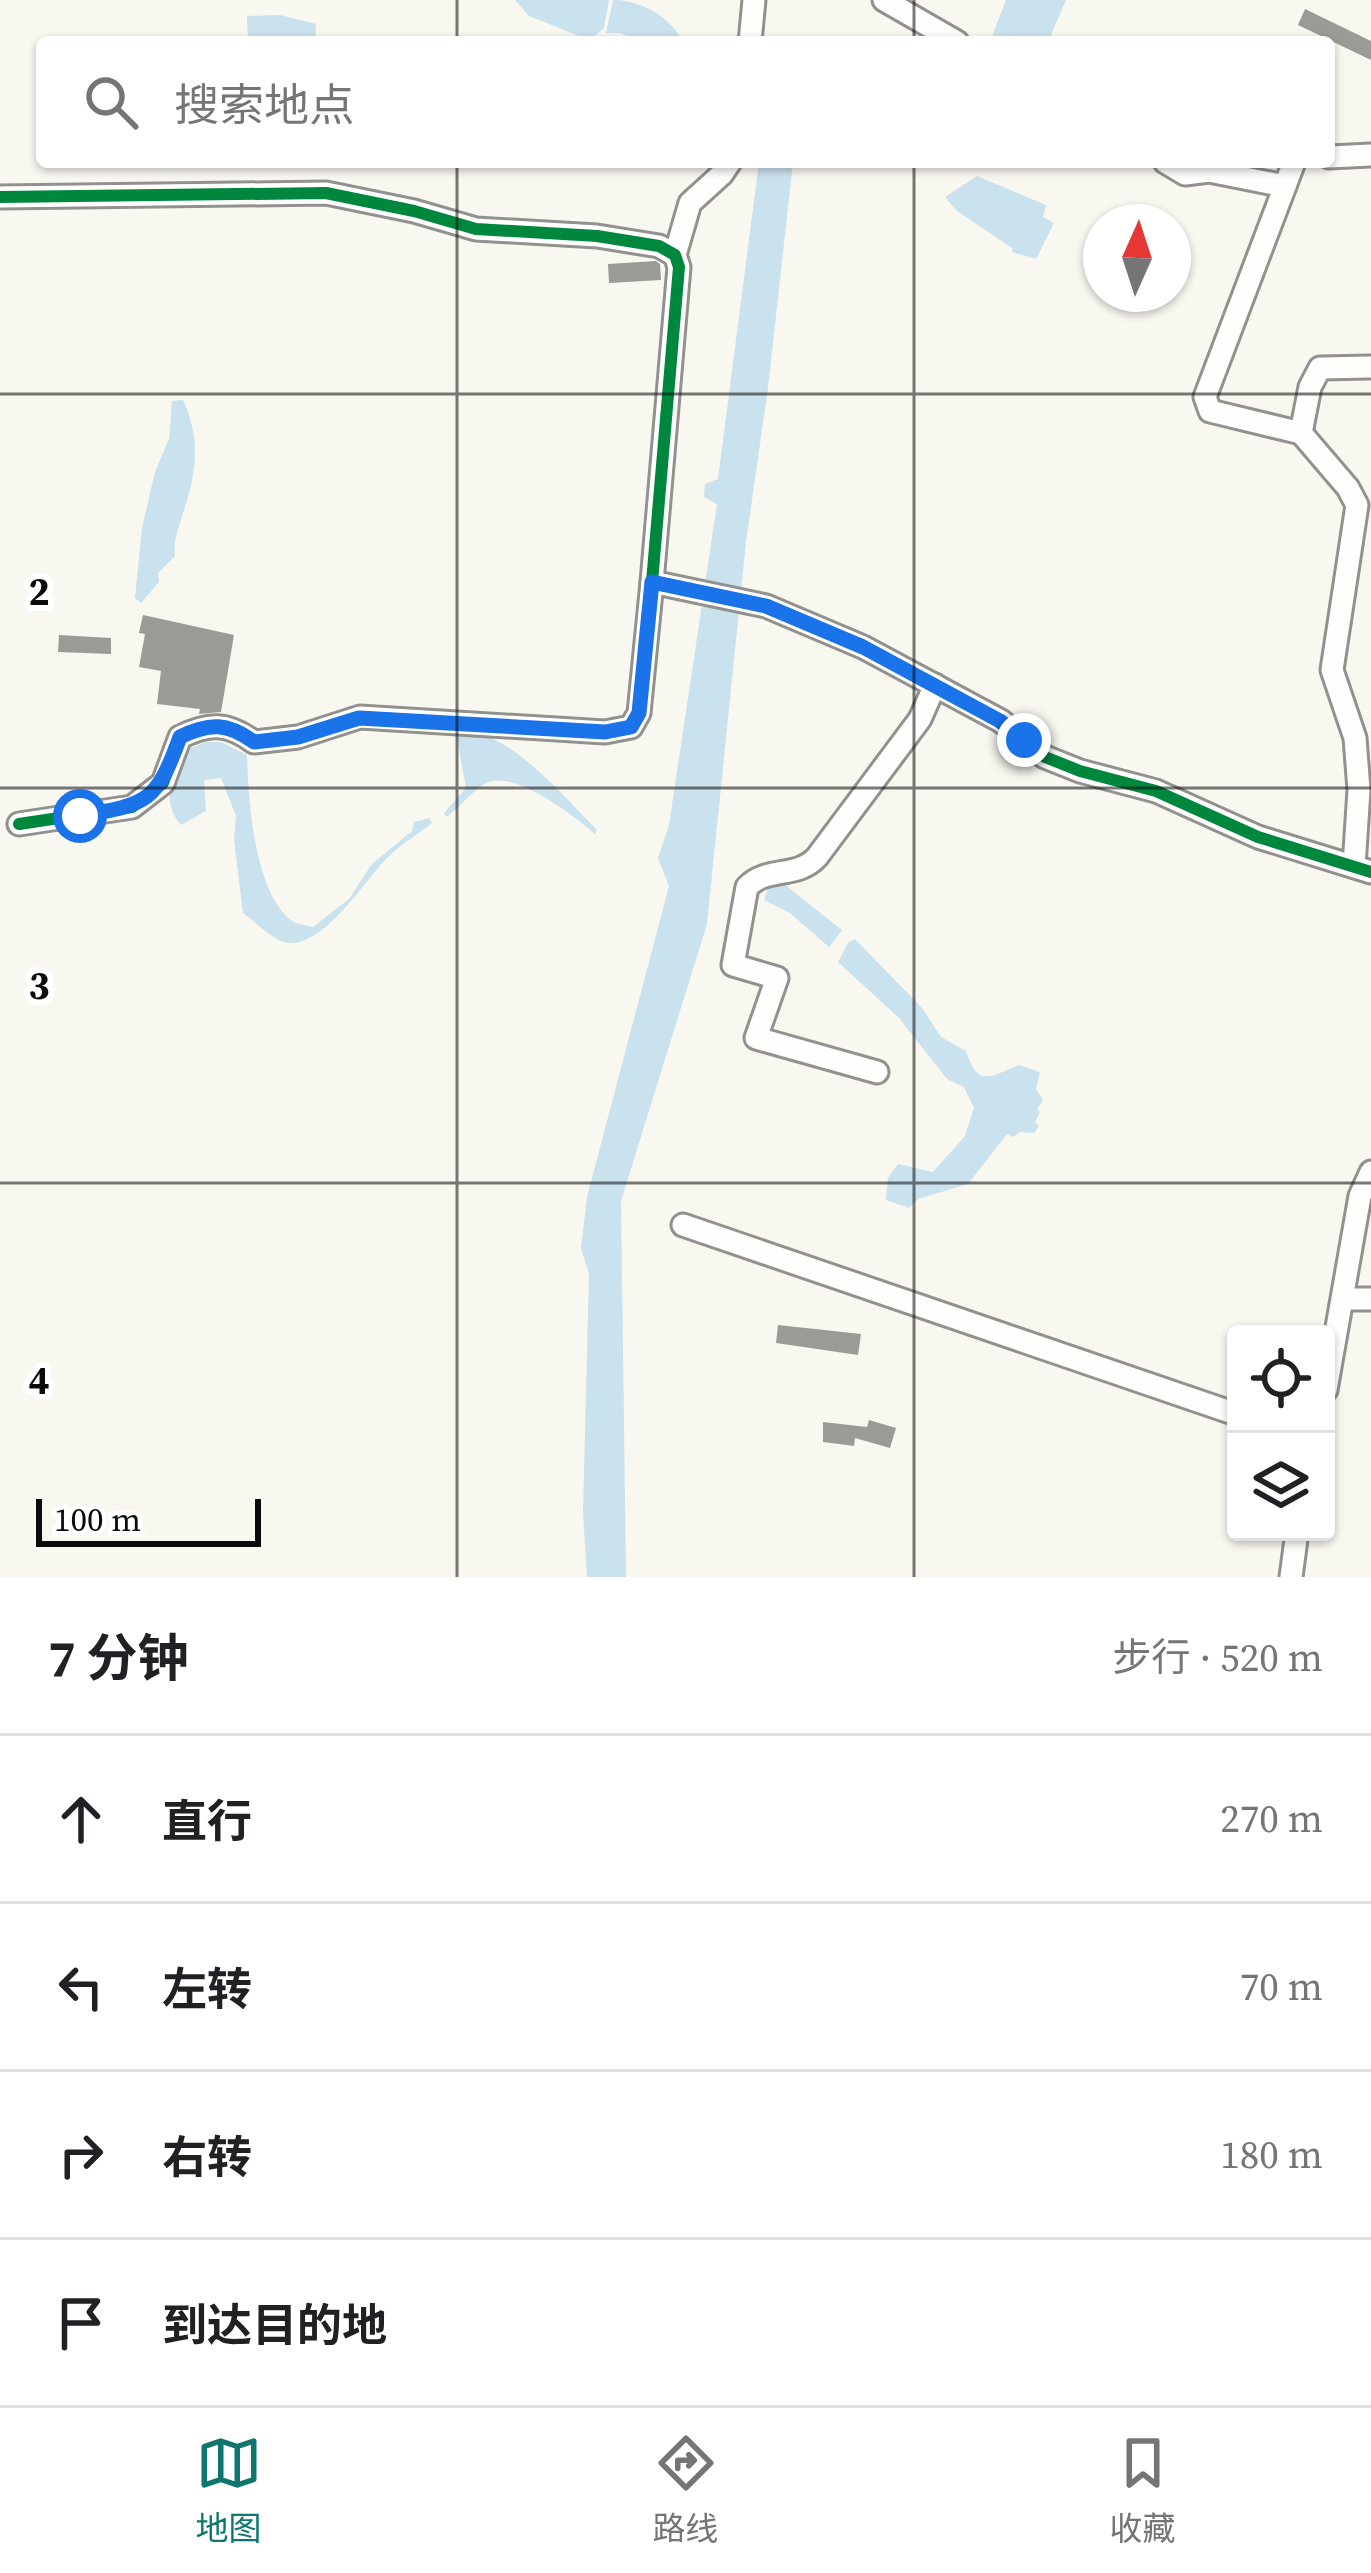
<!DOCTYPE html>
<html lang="zh">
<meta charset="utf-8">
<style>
:root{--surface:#fff;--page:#f2f2f2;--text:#202124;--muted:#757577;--line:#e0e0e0;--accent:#0f766e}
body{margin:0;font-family:"Source Serif 4","Noto Sans SC",serif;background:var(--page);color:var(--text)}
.controls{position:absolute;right:36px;bottom:36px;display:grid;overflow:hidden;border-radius:12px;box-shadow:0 3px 9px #0004}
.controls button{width:108px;height:108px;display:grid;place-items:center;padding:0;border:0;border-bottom:3px solid var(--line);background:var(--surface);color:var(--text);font:60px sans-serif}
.compass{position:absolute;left:1083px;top:204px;width:108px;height:108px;border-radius:50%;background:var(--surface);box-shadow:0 3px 9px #0004;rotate:3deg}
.scale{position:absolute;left:36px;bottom:30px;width:225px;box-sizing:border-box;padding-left:12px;border:6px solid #0b0b0b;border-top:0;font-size:33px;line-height:42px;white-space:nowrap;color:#0b0b0b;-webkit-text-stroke:9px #fff;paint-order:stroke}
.stop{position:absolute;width:36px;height:36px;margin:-27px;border:9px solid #1a73e8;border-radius:50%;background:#fff}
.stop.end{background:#1a73e8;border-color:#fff;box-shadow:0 3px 12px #0008}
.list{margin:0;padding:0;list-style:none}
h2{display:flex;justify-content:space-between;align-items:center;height:156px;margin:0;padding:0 48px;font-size:51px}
h2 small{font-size:39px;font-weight:400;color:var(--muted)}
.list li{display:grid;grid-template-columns:78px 1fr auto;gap:36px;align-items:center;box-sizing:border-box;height:168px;padding:0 48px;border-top:3px solid var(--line)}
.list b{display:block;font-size:45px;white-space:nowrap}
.list em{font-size:39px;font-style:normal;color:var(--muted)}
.icon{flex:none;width:66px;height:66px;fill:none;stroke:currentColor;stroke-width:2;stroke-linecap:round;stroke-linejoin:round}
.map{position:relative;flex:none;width:1371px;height:1577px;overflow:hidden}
.search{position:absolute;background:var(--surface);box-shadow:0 3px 9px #0004;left:36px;right:36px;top:36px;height:132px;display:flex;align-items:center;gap:30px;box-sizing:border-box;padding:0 42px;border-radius:12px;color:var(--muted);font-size:45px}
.sheet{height:828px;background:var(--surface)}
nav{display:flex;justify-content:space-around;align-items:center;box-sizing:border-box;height:168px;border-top:3px solid var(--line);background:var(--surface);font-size:33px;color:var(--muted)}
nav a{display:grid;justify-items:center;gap:6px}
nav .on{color:var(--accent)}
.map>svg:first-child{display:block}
</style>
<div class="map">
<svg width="1371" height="1577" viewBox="0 0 1371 1577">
<rect width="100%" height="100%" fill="#f8f7f0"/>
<g fill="#cae1ee">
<path d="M515,0H609L604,28L589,40L529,16Z"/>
<path d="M613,0C641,0 671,17 683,42H642L620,33H606Z"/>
<path d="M1006,0H1066L1050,37L1054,42H990Z"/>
<path d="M280,15L316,24L315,41L248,42L247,16Z"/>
<path d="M759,162H793L768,388L746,542L707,924L621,1201L626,1577H587L583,1512L589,1274L581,1248L587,1197L669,886L658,858L669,825L717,504L704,497L705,484L718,479Z"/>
<path d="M977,176L1046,205L1043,217L1054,223L1036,259L1012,252V248L957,211L945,197Z"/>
<path d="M183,400C200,437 197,470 185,507C180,524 173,539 175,556L158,573L159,582L141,603L135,598L142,528L155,472L169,439L172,401Z"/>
<path d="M463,731C511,732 565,798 597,830L595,834C574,816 512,767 484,784C471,793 459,807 447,817L444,813L466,788L457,738Z"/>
<path d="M206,742H221L247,755C248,799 254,885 287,917C294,924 303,925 313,927L349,899L372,864L412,831L414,822L429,818L432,823C418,834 400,845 387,858C365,880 319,956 281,941C268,935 254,921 243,913L234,840L236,816L221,778L204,780L206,811L181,825C160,801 173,778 183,751Z"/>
<path d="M780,881L842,930L829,947L790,913L764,900L769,886Z"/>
<path d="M855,939L922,1008L941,1037L966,1051C978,1088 989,1077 1019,1065L1040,1072L1036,1089L1043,1100L1037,1109L1040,1112L1035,1122L1039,1126L1034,1133L1020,1132L1013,1137L1007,1134L968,1184L918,1199L909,1208L886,1200L888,1178L898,1164L933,1172L965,1136L974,1108L964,1087L947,1079L899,1018L838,962L848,943Z"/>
</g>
<g fill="#9b9a96">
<path d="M1305,9L1371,41V60L1298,25Z"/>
<path d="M656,261L660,264L661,280L609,283L608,264Z"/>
<path d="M143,615L234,635L221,712L199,714L200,709L157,704L161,671L139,667L145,634L139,633Z"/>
<path d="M59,635L111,638V654L58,652Z"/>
<path d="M778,1325L861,1334L858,1355L776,1343Z"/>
<path d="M869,1420L896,1428L890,1448L855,1438L854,1446L823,1442V1422L867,1427Z"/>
</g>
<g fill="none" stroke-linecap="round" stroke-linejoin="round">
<defs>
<g id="minor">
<path d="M884,0L957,42"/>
<path d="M750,42L754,0"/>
<path d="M1329,157L1371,155"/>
<path d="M1165,162L1185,174L1209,171L1285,186L1294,162"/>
<path d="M1285,186L1205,397L1210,411L1301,433L1310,387L1320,368L1371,367"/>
<path d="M0,197L326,193L414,211L476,229L597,236L659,246L675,255L679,267L652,582L766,606L863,647L1001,721L1045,757L1080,771L1156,791L1258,837L1371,872"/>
<path d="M675,255L690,203L722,174L730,162"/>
<path d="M1301,433L1348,488L1357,505L1332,670L1355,738L1359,790L1354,866"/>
<path d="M19,824L132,807L163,783L180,737C210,722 228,723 254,742L298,737L360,717L605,732L631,727L639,713L652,582"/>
<path d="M877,1072L756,1038L777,978L733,965L747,887C767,866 797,879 817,857L920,719L935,685"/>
<path d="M683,1225L1236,1414"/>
<path d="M1343,1299H1371"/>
<path d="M1326,1390L1360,1196L1371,1172"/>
<path d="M1291,1577L1297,1532"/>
</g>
</defs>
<use href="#minor" stroke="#92918e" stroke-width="27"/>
<use href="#minor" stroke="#fefefd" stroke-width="21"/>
<defs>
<g id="cycleway">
<path d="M0,197L326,193L414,211L476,229L597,236L659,246L675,255L679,267L652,582L766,606L863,647L1001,721L1045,757L1080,771L1156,791L1258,837L1371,872"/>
<path d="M19,824L132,807L163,783L180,737C210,722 228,723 254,742L298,737L360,717L605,732L631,727L639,713L652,582"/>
</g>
</defs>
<use href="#cycleway" stroke="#fff" stroke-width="20"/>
<use href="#cycleway" stroke="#00873e" stroke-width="12"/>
</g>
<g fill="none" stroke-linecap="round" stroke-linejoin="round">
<path stroke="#1a73e8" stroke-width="15" d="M80,816C148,804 156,803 180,737C210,722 228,723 254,742L298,737L359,718L605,732L631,727L639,713L652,582L766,606L863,647L1000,721L1024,740"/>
</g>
<path fill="none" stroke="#0b0b0b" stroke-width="3" stroke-opacity="0.55" d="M457,0V42M914,0V42M457,162V1577M914,162V1577M0,394H1371M0,788H1371M0,1183H1371"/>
<g font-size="39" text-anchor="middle" font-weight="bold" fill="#0b0b0b" stroke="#fff" stroke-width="12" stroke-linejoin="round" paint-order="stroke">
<text x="39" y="605">2</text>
<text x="39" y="999">3</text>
<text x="39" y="1394">4</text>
</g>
</svg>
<div class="controls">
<button><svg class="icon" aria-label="locate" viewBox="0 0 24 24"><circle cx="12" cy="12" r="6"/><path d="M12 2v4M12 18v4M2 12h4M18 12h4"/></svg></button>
<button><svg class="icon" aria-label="layers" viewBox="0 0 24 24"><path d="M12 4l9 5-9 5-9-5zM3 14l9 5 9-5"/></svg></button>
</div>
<svg class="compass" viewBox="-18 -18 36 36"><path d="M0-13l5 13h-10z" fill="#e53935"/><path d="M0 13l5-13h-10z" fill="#757577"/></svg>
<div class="scale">100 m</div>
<div class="stop" style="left:80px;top:816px"></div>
<div class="stop end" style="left:1024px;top:740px"></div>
<div class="search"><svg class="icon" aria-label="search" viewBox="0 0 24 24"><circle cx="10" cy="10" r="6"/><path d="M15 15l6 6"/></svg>搜索地点</div>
</div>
<section class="sheet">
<h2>7 分钟<small>步行 · 520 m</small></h2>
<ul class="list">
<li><svg class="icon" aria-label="ahead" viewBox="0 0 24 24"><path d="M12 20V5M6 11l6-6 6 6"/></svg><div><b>直行</b></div><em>270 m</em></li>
<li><svg class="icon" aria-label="left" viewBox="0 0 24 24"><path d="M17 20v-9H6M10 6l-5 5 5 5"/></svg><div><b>左转</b></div><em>70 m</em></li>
<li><svg class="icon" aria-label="right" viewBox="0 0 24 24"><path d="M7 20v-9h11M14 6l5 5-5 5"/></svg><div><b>右转</b></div><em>180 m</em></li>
<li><svg class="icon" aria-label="arrive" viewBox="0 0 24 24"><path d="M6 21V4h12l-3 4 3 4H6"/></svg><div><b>到达目的地</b></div></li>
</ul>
</section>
<nav>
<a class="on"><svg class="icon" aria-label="map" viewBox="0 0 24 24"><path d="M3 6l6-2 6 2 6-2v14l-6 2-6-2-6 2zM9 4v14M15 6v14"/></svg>地图</a>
<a><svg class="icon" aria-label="directions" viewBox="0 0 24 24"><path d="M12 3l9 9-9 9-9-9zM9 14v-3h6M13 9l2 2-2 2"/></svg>路线</a>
<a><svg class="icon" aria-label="saved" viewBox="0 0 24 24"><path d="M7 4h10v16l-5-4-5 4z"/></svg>收藏</a>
</nav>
